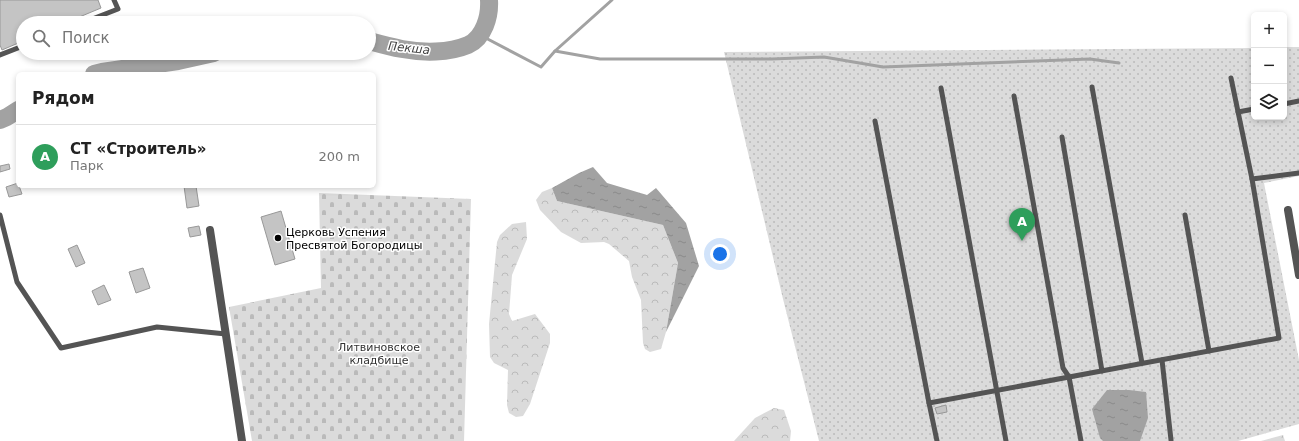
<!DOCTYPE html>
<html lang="ru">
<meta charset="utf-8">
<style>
:root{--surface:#fff;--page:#f6f6f6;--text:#222;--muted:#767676;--line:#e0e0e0;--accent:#ea580c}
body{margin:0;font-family:"DejaVu Sans",sans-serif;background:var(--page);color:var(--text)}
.controls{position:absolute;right:12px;top:12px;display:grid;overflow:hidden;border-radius:6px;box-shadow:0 2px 6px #0003}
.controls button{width:36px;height:36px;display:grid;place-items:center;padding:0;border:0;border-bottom:1px solid var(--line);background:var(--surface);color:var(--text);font:20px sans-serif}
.you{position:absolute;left:720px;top:254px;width:14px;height:14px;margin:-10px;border:3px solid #fff;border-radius:50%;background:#1a73e8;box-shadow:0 0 0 6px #1a73e833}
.badge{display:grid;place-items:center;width:26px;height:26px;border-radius:50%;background:var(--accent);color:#fff;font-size:13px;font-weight:700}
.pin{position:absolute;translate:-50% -33px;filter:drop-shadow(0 1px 2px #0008)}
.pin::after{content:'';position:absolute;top:21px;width:14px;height:12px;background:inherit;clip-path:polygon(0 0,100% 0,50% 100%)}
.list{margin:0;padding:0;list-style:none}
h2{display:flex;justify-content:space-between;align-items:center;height:52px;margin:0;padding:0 16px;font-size:17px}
h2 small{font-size:13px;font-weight:400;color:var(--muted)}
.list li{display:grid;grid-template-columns:26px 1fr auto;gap:12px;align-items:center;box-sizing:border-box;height:64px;padding:0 16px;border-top:1px solid var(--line)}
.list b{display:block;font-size:15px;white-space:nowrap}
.list p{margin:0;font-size:13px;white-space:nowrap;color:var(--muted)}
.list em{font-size:13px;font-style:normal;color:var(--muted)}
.icon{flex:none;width:22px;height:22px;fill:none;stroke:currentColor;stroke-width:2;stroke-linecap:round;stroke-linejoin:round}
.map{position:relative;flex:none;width:1299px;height:441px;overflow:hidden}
.search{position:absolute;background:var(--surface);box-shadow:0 2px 6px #0003;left:16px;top:16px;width:360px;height:44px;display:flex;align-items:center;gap:10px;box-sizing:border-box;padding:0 14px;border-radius:22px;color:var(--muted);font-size:15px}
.panel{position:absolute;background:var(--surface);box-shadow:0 2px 6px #0003;left:16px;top:72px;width:360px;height:116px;border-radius:6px}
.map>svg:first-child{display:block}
</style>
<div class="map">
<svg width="1299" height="441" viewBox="0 0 1299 441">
<defs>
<pattern id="forest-crowns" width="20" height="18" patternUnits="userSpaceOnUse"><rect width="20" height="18" fill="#dbdbdb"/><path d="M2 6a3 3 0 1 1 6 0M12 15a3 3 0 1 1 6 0" fill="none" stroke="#bababa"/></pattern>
<pattern id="cemetery-stones" width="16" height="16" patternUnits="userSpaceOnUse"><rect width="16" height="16" fill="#dbdbdb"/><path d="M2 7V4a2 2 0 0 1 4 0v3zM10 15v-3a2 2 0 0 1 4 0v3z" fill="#bababa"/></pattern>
<pattern id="garden-dots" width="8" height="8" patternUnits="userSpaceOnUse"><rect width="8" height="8" fill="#dbdbdb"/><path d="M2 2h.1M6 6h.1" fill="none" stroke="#bababa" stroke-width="1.8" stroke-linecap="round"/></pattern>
<pattern id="water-ripples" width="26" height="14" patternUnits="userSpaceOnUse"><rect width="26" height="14" fill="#a2a2a2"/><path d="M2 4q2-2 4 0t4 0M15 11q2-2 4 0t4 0" fill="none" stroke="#8a8a8a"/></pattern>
</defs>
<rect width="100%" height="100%" fill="#fff"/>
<g fill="url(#forest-crowns)">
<path d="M552,188L557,201L663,225L678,263L666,332L661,349L650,352L645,349L643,343L641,300L632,277L629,261L609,244L604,242L581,243L561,232L540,210L536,200L542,192Z"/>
<path d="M526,222L527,239L512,275L509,314L512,321L535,314L550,334V343L530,404L523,416L516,417L509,413L507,405L508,370L494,363L490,357L489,324L497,242L500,235L512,224Z"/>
<path d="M774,408L784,410L791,431L790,441H734L755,418Z"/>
<path d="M1283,435L1285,441H1261Z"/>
</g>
<path fill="url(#cemetery-stones)" d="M319,193L471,199L464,441H252L229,307L321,288Z"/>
<path fill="url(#garden-dots)" d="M1284,47H1299V176L1264,183L1299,360V424L1238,441H819L783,299L724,52L1254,48V117H1284Z"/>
<g fill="url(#water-ripples)">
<path d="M593,167L607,183L647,195L656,188L686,223L699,266L666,332L678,263L663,225L557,201L552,188L579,173Z"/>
<path d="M1107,390H1129L1146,392L1148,418L1140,441H1103L1100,438L1092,409Z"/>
</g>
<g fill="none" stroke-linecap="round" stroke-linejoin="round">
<g stroke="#a2a2a2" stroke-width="3">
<path d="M480,35L541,67L555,51L600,59H772L824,57L883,67L1090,59L1119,63"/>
<path d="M555,51L612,0"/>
</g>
<g stroke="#a2a2a2" stroke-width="18">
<path d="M369,41C380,44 391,47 402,49C423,53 449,53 468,45C484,38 490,16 489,0"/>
<path d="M94,74L102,72L178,61L214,53"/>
<path d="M0,120L7,117L18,110"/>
</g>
</g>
<g fill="#c4c4c4" stroke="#989898">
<path d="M0,0H98L101,8L65,23H23V41L2,50L0,45Z"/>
<path d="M9,164L10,169L0,172V166Z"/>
<path d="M18,183L22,194L9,197L6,187Z"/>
<path d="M184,186H196L199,206L187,208Z"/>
<path d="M281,211L295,259L275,265L261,217Z"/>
<path d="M199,226L201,235L190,237L188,228Z"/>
<path d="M77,245L85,263L76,267L68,249Z"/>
<path d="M143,268L150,288L136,293L129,272Z"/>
<path d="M104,285L111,300L98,305L92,291Z"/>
<path d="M946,405L947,412L937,414L935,408Z"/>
</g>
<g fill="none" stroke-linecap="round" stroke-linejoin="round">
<g stroke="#545454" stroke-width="5">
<path d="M82,23L118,9L114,0"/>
<path d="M0,55L23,46"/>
<path d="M1231,78L1252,179"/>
<path d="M1092,87L1142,363"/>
<path d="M941,88L1006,441"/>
<path d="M1014,96L1063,368L1069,377L1081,441"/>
<path d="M1284,104L1299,101"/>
<path d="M1238,112L1254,109"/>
<path d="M875,121L929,403"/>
<path d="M1062,137L1102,371"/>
<path d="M0,215L17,282L61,348L157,327L226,334"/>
<path d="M1185,215L1209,351"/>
<path d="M1162,360L1171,440"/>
<path d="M937,441L929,403L1279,338L1252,179L1299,173"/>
</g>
<g stroke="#545454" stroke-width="8">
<path d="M1288,210L1299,275"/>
<path d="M210,230L242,441"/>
</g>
</g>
<circle fill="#000" stroke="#fff" stroke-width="1.5" cx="278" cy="238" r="4"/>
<g text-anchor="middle" stroke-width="3" stroke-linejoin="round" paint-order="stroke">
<g font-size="11" fill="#000" stroke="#fff" text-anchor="start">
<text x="286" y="236">Церковь Успения<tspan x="286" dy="13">Пресвятой Богородицы</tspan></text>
</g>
<g font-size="11" fill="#323232" stroke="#fff">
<text x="379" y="351">Литвиновское<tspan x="379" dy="13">кладбище</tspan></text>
</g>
<g font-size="12" font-style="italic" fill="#434343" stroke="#fff">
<text transform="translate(409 48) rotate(6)" y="4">Пекша</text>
</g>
</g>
</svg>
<div class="controls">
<button>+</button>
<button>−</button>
<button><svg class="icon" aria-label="layers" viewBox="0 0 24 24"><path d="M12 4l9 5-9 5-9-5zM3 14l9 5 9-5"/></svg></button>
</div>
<div class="you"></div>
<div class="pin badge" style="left:1022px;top:241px;background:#2e9e5b">A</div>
<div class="search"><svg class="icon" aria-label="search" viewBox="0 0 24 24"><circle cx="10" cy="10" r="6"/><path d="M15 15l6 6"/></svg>Поиск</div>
<section class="panel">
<h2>Рядом<small></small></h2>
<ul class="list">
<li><span class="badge" style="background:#2e9e5b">A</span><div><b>СТ «Строитель»</b><p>Парк</p></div><em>200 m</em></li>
</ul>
</section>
</div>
